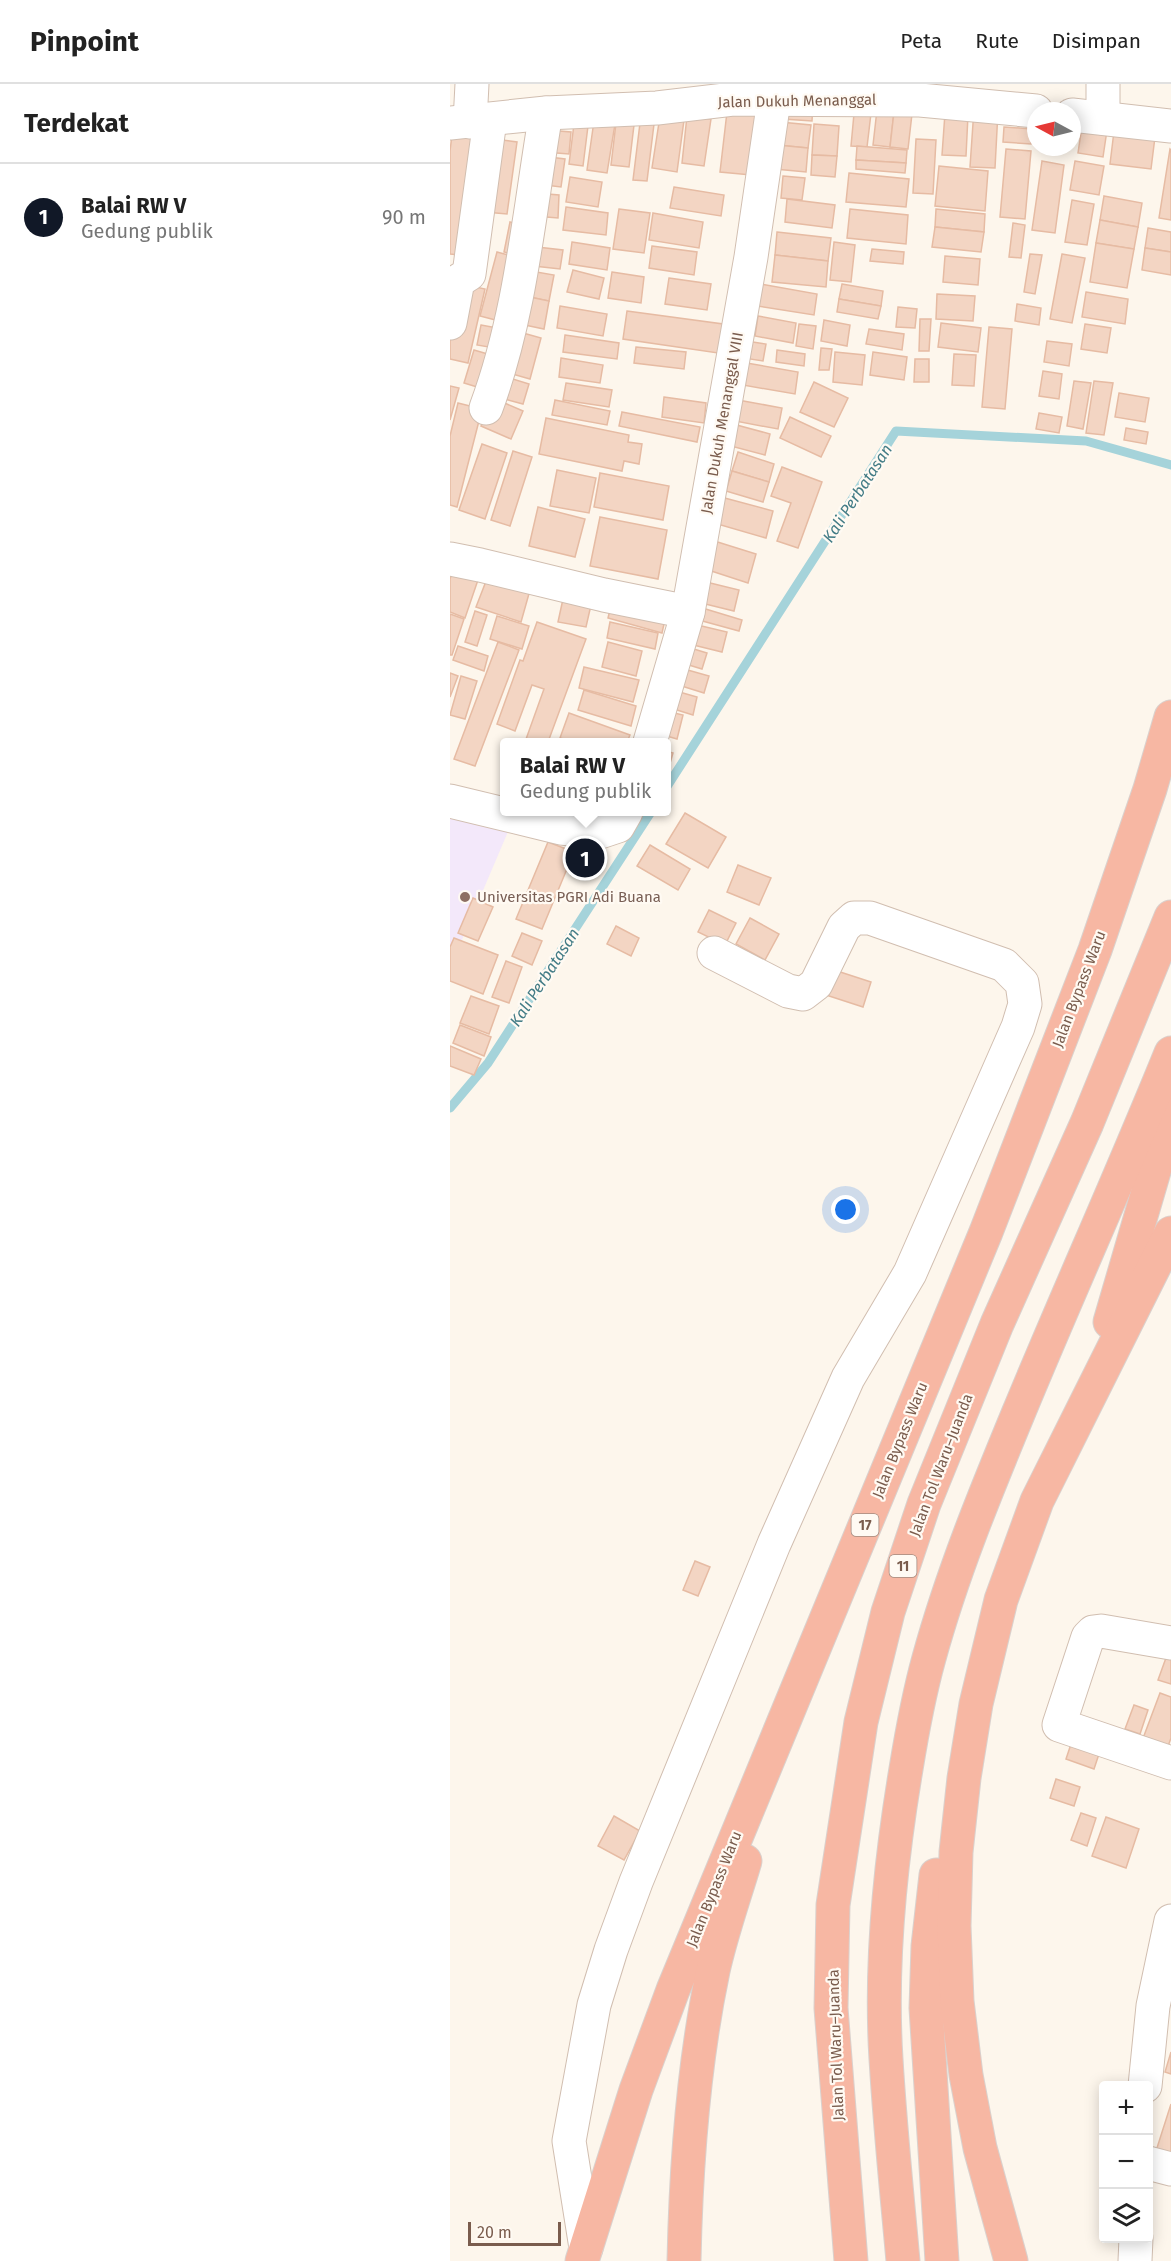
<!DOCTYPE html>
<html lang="id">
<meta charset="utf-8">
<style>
:root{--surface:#fff;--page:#f6f6f6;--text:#222;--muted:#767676;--line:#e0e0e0;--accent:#111827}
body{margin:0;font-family:"Fira Sans",sans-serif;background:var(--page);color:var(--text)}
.controls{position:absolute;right:18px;bottom:18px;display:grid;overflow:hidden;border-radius:6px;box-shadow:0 3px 15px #0003}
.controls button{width:54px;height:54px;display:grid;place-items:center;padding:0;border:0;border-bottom:2px solid var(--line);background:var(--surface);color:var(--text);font:30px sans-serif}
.compass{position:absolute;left:577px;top:18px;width:54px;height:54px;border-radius:50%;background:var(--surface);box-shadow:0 3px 15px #0003;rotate:277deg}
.scale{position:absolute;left:18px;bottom:15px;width:93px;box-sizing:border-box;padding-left:6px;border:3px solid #7a5c4d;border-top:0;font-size:16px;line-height:21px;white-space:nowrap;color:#7a5c4d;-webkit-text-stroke:4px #fffaf3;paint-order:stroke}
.you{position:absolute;left:396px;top:1126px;width:21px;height:21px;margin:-15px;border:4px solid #fff;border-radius:50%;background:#1a73e8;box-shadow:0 0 0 9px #1a73e833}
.badge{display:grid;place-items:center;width:39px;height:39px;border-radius:50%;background:var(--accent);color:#fff;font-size:20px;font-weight:700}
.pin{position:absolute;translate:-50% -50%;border:3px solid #fff;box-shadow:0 2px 6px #0006}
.popup{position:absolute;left:50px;top:654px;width:171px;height:78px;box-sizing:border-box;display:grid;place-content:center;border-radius:6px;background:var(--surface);filter:drop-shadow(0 2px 4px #0005);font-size:20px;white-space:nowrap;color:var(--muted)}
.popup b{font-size:22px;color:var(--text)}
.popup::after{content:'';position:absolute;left:50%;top:100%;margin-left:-12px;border:12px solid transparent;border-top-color:var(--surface)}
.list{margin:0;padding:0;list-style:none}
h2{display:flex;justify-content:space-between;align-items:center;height:78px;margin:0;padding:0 24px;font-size:26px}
h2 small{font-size:20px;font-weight:400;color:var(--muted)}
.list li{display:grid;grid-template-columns:39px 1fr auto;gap:18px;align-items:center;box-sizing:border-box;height:108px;padding:0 24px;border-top:2px solid var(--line)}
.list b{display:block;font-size:22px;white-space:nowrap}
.list p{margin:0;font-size:20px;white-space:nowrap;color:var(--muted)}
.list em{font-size:20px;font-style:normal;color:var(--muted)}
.icon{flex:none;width:33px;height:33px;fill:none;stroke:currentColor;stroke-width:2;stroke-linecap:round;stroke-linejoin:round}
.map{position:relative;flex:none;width:721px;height:2177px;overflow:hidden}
header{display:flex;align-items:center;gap:36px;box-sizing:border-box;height:84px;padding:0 30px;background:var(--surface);border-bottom:2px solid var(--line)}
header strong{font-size:28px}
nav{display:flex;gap:33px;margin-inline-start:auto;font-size:21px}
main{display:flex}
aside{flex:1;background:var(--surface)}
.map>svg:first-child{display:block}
</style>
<header>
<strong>Pinpoint</strong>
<nav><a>Peta</a><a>Rute</a><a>Disimpan</a></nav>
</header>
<main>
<aside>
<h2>Terdekat<small></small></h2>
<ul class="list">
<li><span class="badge">1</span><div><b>Balai RW V</b><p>Gedung publik</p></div><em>90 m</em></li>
</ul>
</aside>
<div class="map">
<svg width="721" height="2177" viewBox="0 0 721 2177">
<rect width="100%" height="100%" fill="#fdf6ec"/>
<path fill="#f3e8fa" d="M0,728L60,743L0,884Z"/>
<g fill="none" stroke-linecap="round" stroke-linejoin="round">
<g stroke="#a5d3da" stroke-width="9">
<path d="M216,704L446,347L636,357L721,381"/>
<path d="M0,1024L38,979L201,728"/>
</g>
</g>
<g fill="#f3d5c3" stroke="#e6bba3" stroke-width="1.5">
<path d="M334,17L363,19L362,37L333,35Z"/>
<path d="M428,17L445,19L440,63L423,61Z"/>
<path d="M405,19L422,21L417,63L401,62Z"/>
<path d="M445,19L463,21L458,65L440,63Z"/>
<path d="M524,25L548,27L545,84L520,83Z"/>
<path d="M277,28L308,32L301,91L270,88Z"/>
<path d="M495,29L518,31L516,72L492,71Z"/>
<path d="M191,31L205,32L197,97L183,96Z"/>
<path d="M210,32L234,36L227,88L202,84Z"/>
<path d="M237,32L261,35L254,82L232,79Z"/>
<path d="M144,37L165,40L157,89L137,86Z"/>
<path d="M330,38L361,41L358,64L327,61Z"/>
<path d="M166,39L184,41L179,83L161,81Z"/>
<path d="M665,39L706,45L701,85L660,80Z"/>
<path d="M124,40L138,42L133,82L119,80Z"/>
<path d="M364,40L389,42L387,72L362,71Z"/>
<path d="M632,42L657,46L653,73L628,69Z"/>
<path d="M554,43L582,45L581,60L553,58Z"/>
<path d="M97,46L121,48L119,70L94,68Z"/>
<path d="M2,51L33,55L18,172L0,170V67Z"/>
<path d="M45,55L67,58L57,130L35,128Z"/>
<path d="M466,55L486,56L483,110L463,109Z"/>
<path d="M327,61L358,64L356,88L325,85Z"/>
<path d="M407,62L457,66L456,79L406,76Z"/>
<path d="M556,65L581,67L575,135L550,133Z"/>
<path d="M720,65L721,66V136L709,134Z"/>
<path d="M362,71L387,72L385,93L361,91Z"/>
<path d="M91,72L115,75L111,103L87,100Z"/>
<path d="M406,76L456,79L455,89L406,85Z"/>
<path d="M592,77L614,81L605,149L582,146Z"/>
<path d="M625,77L654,82L649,111L620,106Z"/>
<path d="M489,82L538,87L535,127L485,122Z"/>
<path d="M399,89L459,95L456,123L396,118Z"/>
<path d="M333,92L355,94L352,116L331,114Z"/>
<path d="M120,93L152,98L148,123L116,118Z"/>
<path d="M224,103L274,111L271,132L220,124Z"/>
<path d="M86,109L109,111L108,134L84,132Z"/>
<path d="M654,112L692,119L688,143L650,136Z"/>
<path d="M337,115L385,121L382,144L335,138Z"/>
<path d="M622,116L644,120L637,161L615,158Z"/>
<path d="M116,123L158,129L156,151L113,146Z"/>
<path d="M169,125L200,129L194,169L163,165Z"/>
<path d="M400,125L458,131L456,160L397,154Z"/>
<path d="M486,125L535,130L534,148L485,143Z"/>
<path d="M203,129L253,138L249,164L199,156Z"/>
<path d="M650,136L688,143L684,165L646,159Z"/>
<path d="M60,138L77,142L71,172L54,168Z"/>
<path d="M563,139L575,141L571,174L559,173Z"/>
<path d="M485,143L534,148L531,168L482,163Z"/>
<path d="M698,144L721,148V168L695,164Z"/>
<path d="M327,148L381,154L378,177L325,171Z"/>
<path d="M122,158L160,164L157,186L119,180Z"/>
<path d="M384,158L405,161L401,198L380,196Z"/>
<path d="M646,159L684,165L677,204L640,198Z"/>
<path d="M202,162L247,168L244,191L199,184Z"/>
<path d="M87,163L113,166L110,185L84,182Z"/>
<path d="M695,164L721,168V191L692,186Z"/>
<path d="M422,165L454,168L453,180L420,177Z"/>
<path d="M47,168L73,175L57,239L30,232Z"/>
<path d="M580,170L592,171L585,210L574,208Z"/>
<path d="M612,170L635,174L622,239L600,235Z"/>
<path d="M325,171L378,177L376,203L322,198Z"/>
<path d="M495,172L530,175L528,201L493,198Z"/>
<path d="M75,186L104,191L99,217L70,211Z"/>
<path d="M123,186L154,194L149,215L117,208Z"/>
<path d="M162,188L194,193L191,219L158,214Z"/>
<path d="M219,194L261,200L257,226L215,220Z"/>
<path d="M12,200L35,205L18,279L0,275V254Z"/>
<path d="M311,200L367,210L364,231L307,222Z"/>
<path d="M392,200L433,207L431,222L389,215Z"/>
<path d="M636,208L678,215L675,240L632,233Z"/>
<path d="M487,210L525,212L523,237L486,235Z"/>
<path d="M70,211L99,217L94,245L65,239Z"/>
<path d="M389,215L431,222L428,235L387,228Z"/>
<path d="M567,220L591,224L589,241L565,237Z"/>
<path d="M110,222L157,230L153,252L107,244Z"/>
<path d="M448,223L467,225L465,244L446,243Z"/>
<path d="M177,227L273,240L268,269L173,255Z"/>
<path d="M308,232L346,239L343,259L305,252Z"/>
<path d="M470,235H481L479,267H469Z"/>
<path d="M374,236L400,241L397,262L371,257Z"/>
<path d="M491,239L531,244L528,268L488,263Z"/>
<path d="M349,240L366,242L363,265L346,262Z"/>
<path d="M635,240L661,244L657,269L631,265Z"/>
<path d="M31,241L53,245L50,265L27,261Z"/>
<path d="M539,243L562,245L555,325L532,323Z"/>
<path d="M419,245L454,250L452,266L416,260Z"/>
<path d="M66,247L91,254L80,295L55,288Z"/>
<path d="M115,251L169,259L167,275L113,268Z"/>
<path d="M290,256L316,260L313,277L287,273Z"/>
<path d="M597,257L622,260L619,282L594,278Z"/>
<path d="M186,263L236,268L234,285L184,279Z"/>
<path d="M371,264L382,265L379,286H369Z"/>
<path d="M24,266L48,273L37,306L14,299Z"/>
<path d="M327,266L355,270L354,282L326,278Z"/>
<path d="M385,268L415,271L412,301L383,298Z"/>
<path d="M423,268L457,273L454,296L420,291Z"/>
<path d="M504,270L526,271L524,302L502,301Z"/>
<path d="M111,274L153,281L150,299L109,293Z"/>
<path d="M465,275H479V298H464Z"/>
<path d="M291,278L348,288L345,310L287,300Z"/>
<path d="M593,287L612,290L609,315L589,312Z"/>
<path d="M53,292L79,300L73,320L47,313Z"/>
<path d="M624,297L641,299L633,345L617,342Z"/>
<path d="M644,297L663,299L654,351L636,349Z"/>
<path d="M364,298L398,314L384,343L350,328Z"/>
<path d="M116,299L162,306L159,323L113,316Z"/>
<path d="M0,302L9,304L0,336Z"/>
<path d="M669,309L699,314L695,338L665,333Z"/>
<path d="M214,313L256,319L254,339L212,333Z"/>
<path d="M43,314L73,327L61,355L31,342Z"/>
<path d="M105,316L160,327L157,341L102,331Z"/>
<path d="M288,316L332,324L328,345L285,337Z"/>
<path d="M8,319L32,325L7,423L0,421V352Z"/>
<path d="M172,328L250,343L247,358L169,342Z"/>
<path d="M589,329L612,333L609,349L586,345Z"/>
<path d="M340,333L381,352L371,373L330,354Z"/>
<path d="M96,334L179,351L178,358L192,360L189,380L174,377L172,387L89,370Z"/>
<path d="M283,340L320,350L315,371L277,361Z"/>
<path d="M676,344L698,348L696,360L674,356Z"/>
<path d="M32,360L57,369L35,435L9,426Z"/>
<path d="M63,367L82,373L60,442L41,436Z"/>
<path d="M288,368L324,380L319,398L282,387Z"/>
<path d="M332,383L372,398L348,464L327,457L341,419L321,412Z"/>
<path d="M107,386L146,394L139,429L100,422Z"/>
<path d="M282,387L319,398L313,418L276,407Z"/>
<path d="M150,389L219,402L213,436L144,423Z"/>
<path d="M271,413L323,427L316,454L264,439Z"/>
<path d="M88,423L135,435L125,473L79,462Z"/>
<path d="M150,433L217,446L208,495L140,482Z"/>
<path d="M258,455L306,470L298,499L249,483Z"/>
<path d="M5,481L30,490L15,534L0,528V495Z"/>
<path d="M40,487L82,499L71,538L26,523Z"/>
<path d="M248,496L289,506L284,527L243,517Z"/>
<path d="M113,515L141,521L136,543L108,538Z"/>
<path d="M162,517L216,531L212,549L158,534Z"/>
<path d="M249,523L292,536L289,547L245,535Z"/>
<path d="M25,527L37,531L27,562L15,558Z"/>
<path d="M0,530L14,535L2,571H0Z"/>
<path d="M47,532L79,542L72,565L40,555Z"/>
<path d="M87,538L136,555L98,658H75L94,605L82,601L65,647L47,640L70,576L73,577Z"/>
<path d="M160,538L208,549L205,565L157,554Z"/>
<path d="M239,539L277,548L272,568L235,559Z"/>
<path d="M48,558L69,566L25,682L4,675Z"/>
<path d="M158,558L192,567L186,592L152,583Z"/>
<path d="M8,562L38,572L34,587L3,576Z"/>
<path d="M234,562L257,569L252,585L229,578Z"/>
<path d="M134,583L189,596L183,618L129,604Z"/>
<path d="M227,583L259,592L254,609L222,599Z"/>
<path d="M0,589L8,592L0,613Z"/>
<path d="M11,592L27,597L15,635L0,631Z"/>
<path d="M219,605L247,613L243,631L214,622Z"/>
<path d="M134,606L186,622L181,642L128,626Z"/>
<path d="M216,627L233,631L227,655L210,650Z"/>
<path d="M119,629L180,651L177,658H123L110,654Z"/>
<path d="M216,667L223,669L216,693Z"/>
<path d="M235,729L276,753L258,784L216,760Z"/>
<path d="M132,756L149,763L137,791L121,784Z"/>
<path d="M98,758L124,768L92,845L66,835Z"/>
<path d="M200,761L240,785L228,806L187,782Z"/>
<path d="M288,781L321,794L309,821L277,808Z"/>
<path d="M23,814L43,823L28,857L8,849Z"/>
<path d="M259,826L286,839L275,861L248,848Z"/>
<path d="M300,834L329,850L315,876L286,860Z"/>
<path d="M166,842L189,854L181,872L157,860Z"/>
<path d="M72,849L92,857L82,881L62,872Z"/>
<path d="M4,854L48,871L33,910L0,897V863Z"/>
<path d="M56,877L72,883L59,919L42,913Z"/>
<path d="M381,885L421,898L413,923L373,910Z"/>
<path d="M21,912L49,922L39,950L10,939Z"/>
<path d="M10,941L41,953L34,972L3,959Z"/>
<path d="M0,962L31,975L24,991L0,982Z"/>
<path d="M245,1477L260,1483L248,1512L233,1506Z"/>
<path d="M721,1560V1600L708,1596Z"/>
<path d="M710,1609L721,1613V1654L717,1665L692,1657Z"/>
<path d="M684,1621L698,1626L690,1650L675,1645Z"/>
<path d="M623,1654L651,1664L644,1685L616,1675Z"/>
<path d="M606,1695L630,1703L624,1722L600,1714Z"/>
<path d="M631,1729L646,1734L637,1762L621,1756Z"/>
<path d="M164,1732L190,1747L174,1776L148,1762Z"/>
<path d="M656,1733L689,1745L676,1784L642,1772Z"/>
<path d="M721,1968V1990L715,1988Z"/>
<path d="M721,2020V2072L706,2067Z"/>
</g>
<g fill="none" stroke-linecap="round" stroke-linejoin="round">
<defs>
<g id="minor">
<path d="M653,0V34"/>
<path d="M622,31L721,42"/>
<path d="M20,38L22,0"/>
<path d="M0,39L96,29L207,24L283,15L470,16L586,27"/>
<path d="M0,239L8,197L19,190L40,36"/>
<path d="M36,324C71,230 79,128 96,29"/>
<path d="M0,475L30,481L154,511L238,528"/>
<path d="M200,658L238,528L301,173L324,16"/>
<path d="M0,717L111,744L150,748L168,742L176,728"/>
<path d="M721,1559L651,1547L643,1548L638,1553L609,1641L721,1679"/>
<path d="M695,2002L703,1922L721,1837"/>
<path d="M698,2079L721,2085"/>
<path d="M136,2164L119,2057L144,1921L161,1866L186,1798L324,1460L398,1294L460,1189L568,943L575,920L572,899L554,881L420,834H404L394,843L366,900L353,910L338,907L264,869"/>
<path d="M685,2177L686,2154"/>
</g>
<g id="highway">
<path d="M660,1238L721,1029"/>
<path d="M486,1791L478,1862L476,1924L492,2177"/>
<path d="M132,2177L186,2006L223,1906L536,1148L645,866L700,705L721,633"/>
<path d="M234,2177C236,2080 243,1982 263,1887C271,1850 284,1814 295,1777"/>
<path d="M401,2177L381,1924L383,1821L411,1638L438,1528L474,1420L547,1240L637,1039L721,833"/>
<path d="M453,2177C447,2110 440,2043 436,1975C430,1879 440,1780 456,1685C462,1648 469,1610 479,1574C502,1490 535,1410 568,1330C618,1209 672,1090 721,969"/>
<path d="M561,2177L530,2064L516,1991L507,1917L504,1842L506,1768L514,1694L526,1620L551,1516L587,1417L721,1149"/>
</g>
</defs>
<use href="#minor" stroke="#d1beb0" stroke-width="35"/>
<use href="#highway" stroke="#dad1cd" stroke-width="35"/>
<use href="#minor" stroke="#fff" stroke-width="33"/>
<use href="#highway" stroke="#f7b7a3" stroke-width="33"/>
</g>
<circle fill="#8d6e63" stroke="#fffaf3" stroke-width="2" cx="15" cy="813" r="6"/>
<g text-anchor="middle" stroke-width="4.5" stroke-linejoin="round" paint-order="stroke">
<g fill="#fffaf3" stroke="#a28b7f" stroke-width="1.5">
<rect x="401.5" y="1430" width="27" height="22" rx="4.5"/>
<rect x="439.5" y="1471" width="27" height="22" rx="4.5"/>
</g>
<g font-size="14" font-weight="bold" fill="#7a5c4d">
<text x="415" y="1446">17</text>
<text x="453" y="1487">11</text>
</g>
<g font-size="15" fill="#7a5c4d" stroke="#fffaf3">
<text transform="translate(347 17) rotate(-1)" y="5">Jalan Dukuh Menanggal</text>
<text transform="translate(272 339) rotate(-80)" y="5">Jalan Dukuh Menanggal VIII</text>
<text transform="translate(629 905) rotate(-69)" y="5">Jalan Bypass Waru</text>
<text transform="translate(450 1356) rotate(-68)" y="5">Jalan Bypass Waru</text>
<text transform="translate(491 1381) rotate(-69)" y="5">Jalan Tol Waru–Juanda</text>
<text transform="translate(264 1805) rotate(-68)" y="5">Jalan Bypass Waru</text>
<text transform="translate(386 1961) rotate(-92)" y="5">Jalan Tol Waru–Juanda</text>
</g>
<g font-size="15" fill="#785e54" stroke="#fffaf3" text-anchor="start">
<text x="27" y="818">Universitas PGRI Adi Buana</text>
</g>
<g font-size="16" font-style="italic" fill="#437c86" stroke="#fffaf3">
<text transform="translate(407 409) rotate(-57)" y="6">Kali Perbatasan</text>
<text transform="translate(94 893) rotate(-57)" y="6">Kali Perbatasan</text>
</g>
</g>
</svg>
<div class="controls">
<button>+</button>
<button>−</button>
<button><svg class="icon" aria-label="layers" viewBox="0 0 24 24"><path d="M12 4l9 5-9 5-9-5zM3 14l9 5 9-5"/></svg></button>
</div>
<svg class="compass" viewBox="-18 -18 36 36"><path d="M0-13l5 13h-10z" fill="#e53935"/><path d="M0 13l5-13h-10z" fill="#767676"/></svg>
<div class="scale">20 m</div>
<div class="you"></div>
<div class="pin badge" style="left:135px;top:774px">1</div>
<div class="popup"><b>Balai RW V</b>Gedung publik</div>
</div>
</main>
